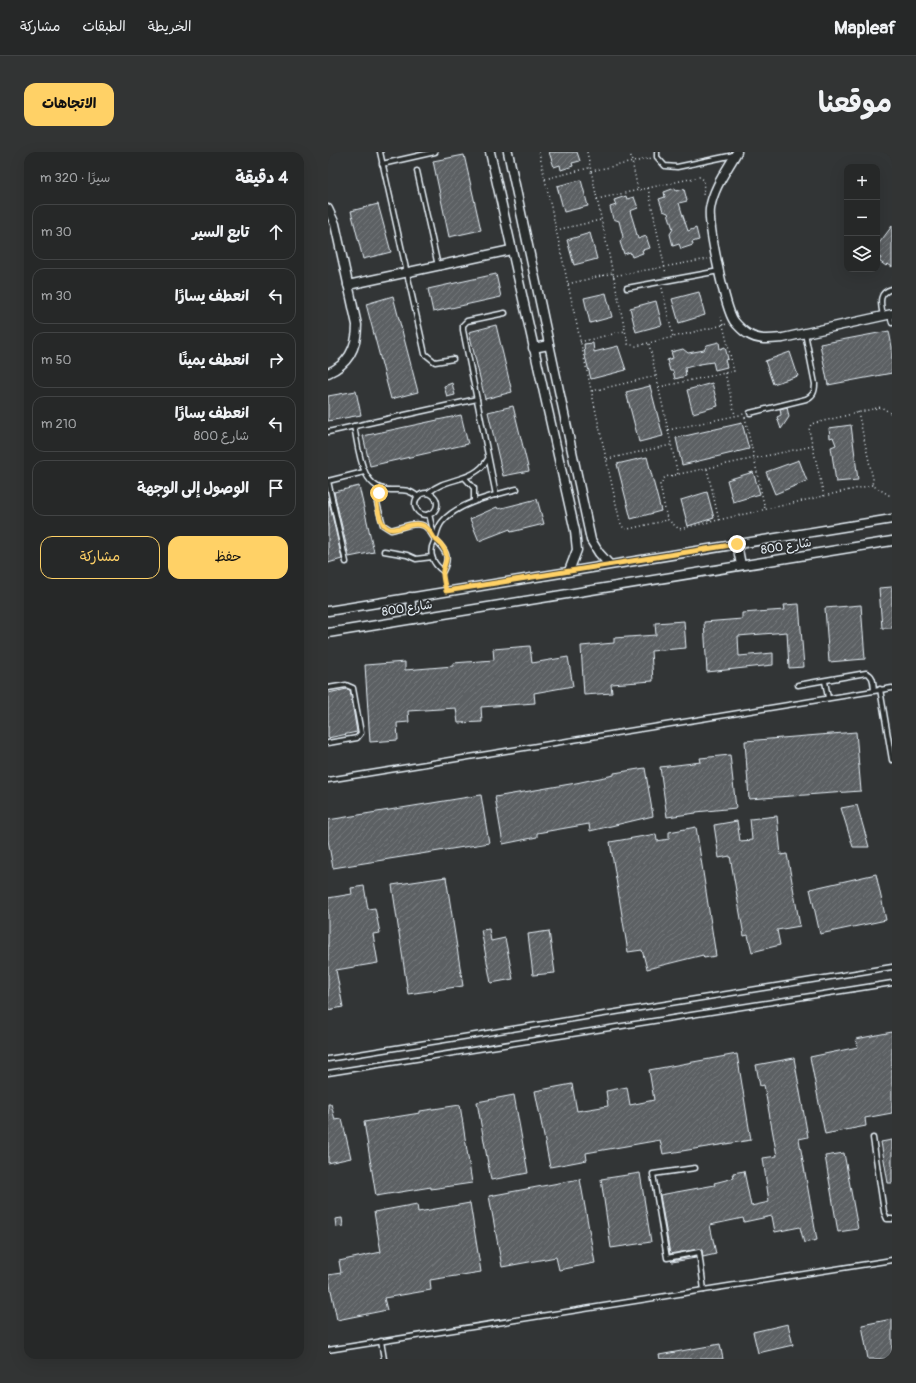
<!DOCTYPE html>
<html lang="ar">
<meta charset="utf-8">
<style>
:root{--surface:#262828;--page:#323434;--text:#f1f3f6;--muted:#a4a6a8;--line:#424445;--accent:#ffd166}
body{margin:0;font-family:Pangolin,"Playpen Sans Arabic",sans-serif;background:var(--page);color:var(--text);direction:rtl}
.controls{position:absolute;right:12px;top:12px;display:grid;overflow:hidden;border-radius:8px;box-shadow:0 4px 16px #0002}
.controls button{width:36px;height:36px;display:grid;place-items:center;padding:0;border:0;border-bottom:1px solid var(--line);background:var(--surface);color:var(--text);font:20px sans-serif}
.stop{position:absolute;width:12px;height:12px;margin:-9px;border:3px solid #ffd166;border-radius:50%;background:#fff}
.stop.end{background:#ffd166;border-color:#fff;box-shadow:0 1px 4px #0008}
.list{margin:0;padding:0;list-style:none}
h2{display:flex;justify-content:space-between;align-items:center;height:52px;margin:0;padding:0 16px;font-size:17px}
h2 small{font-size:13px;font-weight:400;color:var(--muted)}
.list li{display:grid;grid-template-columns:26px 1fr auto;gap:12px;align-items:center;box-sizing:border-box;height:56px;margin:0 8px 8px;padding:0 8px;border:1px solid var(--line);border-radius:12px}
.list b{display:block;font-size:15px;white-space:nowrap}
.list p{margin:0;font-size:13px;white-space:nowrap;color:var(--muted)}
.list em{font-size:13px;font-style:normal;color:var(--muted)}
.actions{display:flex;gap:8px;padding:12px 16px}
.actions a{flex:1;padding:9px 0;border:1px solid var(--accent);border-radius:12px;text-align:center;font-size:14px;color:var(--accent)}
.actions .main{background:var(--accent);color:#111}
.icon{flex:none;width:22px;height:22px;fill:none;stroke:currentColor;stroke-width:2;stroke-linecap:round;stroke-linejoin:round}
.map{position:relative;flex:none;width:564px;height:1207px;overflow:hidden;direction:ltr;border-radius:12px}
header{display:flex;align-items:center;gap:24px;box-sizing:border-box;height:56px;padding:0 20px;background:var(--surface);border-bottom:1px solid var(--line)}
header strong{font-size:19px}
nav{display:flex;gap:22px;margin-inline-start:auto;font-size:14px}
.intro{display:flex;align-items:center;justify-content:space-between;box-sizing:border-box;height:96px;padding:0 24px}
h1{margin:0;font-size:28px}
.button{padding:10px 18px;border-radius:12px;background:var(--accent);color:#111;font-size:14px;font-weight:700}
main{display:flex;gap:24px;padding:0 24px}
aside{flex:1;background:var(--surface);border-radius:12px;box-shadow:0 4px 16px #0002}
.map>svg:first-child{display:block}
</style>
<header>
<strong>Mapleaf</strong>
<nav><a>الخريطة</a><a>الطبقات</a><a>مشاركة</a></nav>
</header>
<div class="intro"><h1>موقعنا</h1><a class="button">الاتجاهات</a></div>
<main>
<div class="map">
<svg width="564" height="1207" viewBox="0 0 564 1207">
<defs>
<pattern id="building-hatch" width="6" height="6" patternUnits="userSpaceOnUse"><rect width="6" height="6" fill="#5c6063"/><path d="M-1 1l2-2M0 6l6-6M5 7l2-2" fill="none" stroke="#73777a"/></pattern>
</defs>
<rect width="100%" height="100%" fill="#323536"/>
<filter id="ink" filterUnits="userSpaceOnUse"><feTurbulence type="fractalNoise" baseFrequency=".025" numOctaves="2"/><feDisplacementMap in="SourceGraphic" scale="8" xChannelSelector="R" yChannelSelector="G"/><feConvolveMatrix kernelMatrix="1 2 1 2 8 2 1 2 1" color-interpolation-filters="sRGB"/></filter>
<g filter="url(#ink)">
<g fill="url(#building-hatch)" stroke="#e8f1f8">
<path d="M221,0H249L252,9L244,11L245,14L233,18L232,13L226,15Z"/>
<path d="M136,3L153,78L121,85L105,9Z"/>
<path d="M253,28L260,54L236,60L229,34Z"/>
<path d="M347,36L348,39L356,37L359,49L351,51L355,64L360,79L368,76L371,88L364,90L365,93L353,97L351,92L345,94L342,82L345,77L340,61L335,59L331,47L337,45L336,40Z"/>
<path d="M298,44L299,47L306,45L310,56L302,59L306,72L310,87L318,84L322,96L314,98L315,101L304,105L302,100L296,102L292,90L295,85L291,69L285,67L282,55L288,53L286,48Z"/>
<path d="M50,52L63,100L35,107L23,59Z"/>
<path d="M564,74V115L560,112L558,114L551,109L553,106L549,103V94Z"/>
<path d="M262,81L269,107L246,113L239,88Z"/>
<path d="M168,122L173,145L105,160L100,137Z"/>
<path d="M371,140L377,163L351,171L344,147Z"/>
<path d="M278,141L284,165L262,171L256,146Z"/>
<path d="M65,144L90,240L63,247L38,152Z"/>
<path d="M328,149L334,173L308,180L302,156Z"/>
<path d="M168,173L184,240L157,247L141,180Z"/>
<path d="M561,179L564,195V221L500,233L492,192Z"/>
<path d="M391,190L392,197L397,195L400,207L397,208L399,215L387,218L385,210L372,212L357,216L358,224L347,227L345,219H342L339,208L345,206L343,200L355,197L360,201L376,198L379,193Z"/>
<path d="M265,191L266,200L290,194L298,218L263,227L257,204L256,192Z"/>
<path d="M462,200L470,224L445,232L437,209Z"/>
<path d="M124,231L127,243L119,245L116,234Z"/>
<path d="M384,231L390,254L365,261L359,238Z"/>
<path d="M322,234L335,284L311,290L298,240Z"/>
<path d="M28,239L33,263L0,269V244Z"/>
<path d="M185,254L201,319L175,324L160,260Z"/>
<path d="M459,255L461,265L453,277L449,265L453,263L452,257Z"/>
<path d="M133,263L140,292L42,314L35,284Z"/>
<path d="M414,271L421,297L354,313L348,286Z"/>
<path d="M523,273L530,328L508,330L503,295L508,293L505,285L502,286L501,276Z"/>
<path d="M319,305L333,359L303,367L289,312Z"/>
<path d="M471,308L479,329L447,342L438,320Z"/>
<path d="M425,320L432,342L405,350L399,328Z"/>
<path d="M31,334L46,400L21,405L6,340Z"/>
<path d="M379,340L386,366L360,374L353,348Z"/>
<path d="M0,345L14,407L0,411Z"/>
<path d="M209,347L216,372L183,380L182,377L151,389L142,367L169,355L170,357Z"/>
<path d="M564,435V476H554L551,436Z"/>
<path d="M471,452L476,515L461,516L459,480L410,484L411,504L445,501V513L379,520L376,470L414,467V461L457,458L456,453Z"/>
<path d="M533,453L537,507L501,510L497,456Z"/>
<path d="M356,469L358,496L323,499L325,529L283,532L284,541L256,543L253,494L286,491V486L328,483L327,471Z"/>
<path d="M202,494L204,511L240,505L245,534L206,541L207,551L153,555L154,570L130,571L128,556L80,559L81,570L69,571L70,588L42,590L37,513L77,510V518L125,514V511L166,508L165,497Z"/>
<path d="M19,537L22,538L29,580L0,586V541Z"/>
<path d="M528,580L533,639L421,647L417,589Z"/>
<path d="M402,603L408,656L368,660V661L339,665L332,615L373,610L372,606Z"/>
<path d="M317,616L325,664L262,679L261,672L209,681V685L175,692L167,645L248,631L286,623V621Z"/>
<path d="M153,643L161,691L5,716L0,688V668Z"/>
<path d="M529,653L541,695H525L513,656Z"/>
<path d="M449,664L453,703L459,702L472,774L449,778L452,793L424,800L420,783L416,784L402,704L391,706L386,673L409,669L412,689L424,688L422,667Z"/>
<path d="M368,675L388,804L376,806L375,803L319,817L314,798L300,800L282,690L328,682L329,689L341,687V680Z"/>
<path d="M548,722L558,768L492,782L482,737Z"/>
<path d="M118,725L135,834L80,842L64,733Z"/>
<path d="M36,734L40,757L47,756L52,781L45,782L50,811L8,818L15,855L0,858V746L24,742L23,736Z"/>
<path d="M161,777L163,789L177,786L185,827L163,831L153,778Z"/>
<path d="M221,779L227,821L205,823L200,782Z"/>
<path d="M564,880V961L537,966L538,974L497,982L482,905L530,895L528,887Z"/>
<path d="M409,902L423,988L335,1002L332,988L258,1001L259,1008L222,1015L207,939L244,932L249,959L280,954L278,939L299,935L302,953L326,948L321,918Z"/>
<path d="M466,906L480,985L471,987L489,1088L476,1091L472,1075L447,1080L444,1064L416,1070L415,1066L382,1073L388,1102L375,1105L374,1098L371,1097L342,1102L332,1043L387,1033L386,1031L406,1026L405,1021L416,1019L423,1054L441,1050L435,1006L449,1004L436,933L432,934L428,913Z"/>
<path d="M186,943L200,1021L163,1028L149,950Z"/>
<path d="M0,952H3L7,968L14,967L23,1006L0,1011Z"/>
<path d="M132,953L144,1031L103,1037V1035L48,1044L36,970L92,961V959Z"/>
<path d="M564,988V1031H560L553,990Z"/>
<path d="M516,1001L530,1077L510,1080L497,1004Z"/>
<path d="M312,1021L323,1090L283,1096L273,1027Z"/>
<path d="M252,1027L267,1111L231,1118L228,1105L174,1115L161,1044Z"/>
<path d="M142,1051L153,1120L102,1128L103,1138L56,1146L59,1158L9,1168L0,1123L13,1121L11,1109L53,1100L46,1060L89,1052L90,1060Z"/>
<path d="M14,1066L15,1074L8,1075L7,1067Z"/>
<path d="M368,1104V1106L344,1110L343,1109Z"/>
<path d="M564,1167V1207H540L534,1173Z"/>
<path d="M460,1172L465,1193L430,1201L425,1180Z"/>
<path d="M392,1192L395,1207H332L331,1203Z"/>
</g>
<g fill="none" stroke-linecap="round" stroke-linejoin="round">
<defs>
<g id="lane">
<path d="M52,0L97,202L107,210L125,207"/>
<path d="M329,0V5L337,14L349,15L406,3"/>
<path d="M54,12L107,0"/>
<path d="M89,19L110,114"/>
<path d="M299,136L391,119"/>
<path d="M562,163L564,171"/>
<path d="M555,164C553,152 549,141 564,137"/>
<path d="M422,261L478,247C485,244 487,240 487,232L477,181"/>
<path d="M26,274C31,297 32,339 64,338C75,338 81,337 90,345"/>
<path d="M0,280L149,247"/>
<path d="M137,326L146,336V349"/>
<path d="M0,329L18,410"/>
<path d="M0,329L36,320"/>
<path d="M55,337L49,351L55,373L63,378C72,376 85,370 94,373C101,375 102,381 106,386C115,398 124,402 115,419C105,412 100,401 106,390C109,383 109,376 114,370C129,351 167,343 189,337"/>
<path d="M100,341C119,324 146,331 160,307"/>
<circle cx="98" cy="352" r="11"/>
<path d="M168,343L135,178V173L139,169L177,161"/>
<path d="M101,362L106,383"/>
<path d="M56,399L79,403L88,407L104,405"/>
<path d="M497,529L500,546"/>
<path d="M470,533L538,521C546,523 545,531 546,538"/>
<path d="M0,536L18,533L25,536L33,581L29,586L0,591"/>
<path d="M552,537L564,608"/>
<path d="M0,628L564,536"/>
<path d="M0,907L564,815"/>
<path d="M0,921L564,831"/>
<path d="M545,986L556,1060L559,1067H564"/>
<path d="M367,1016L325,1022L339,1106L371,1100L376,1138"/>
<path d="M53,1189L56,1207"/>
<path d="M0,1198L564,1108"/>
</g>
<g id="street">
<path d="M162,0L247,379L249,398L241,419"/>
<path d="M180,0L263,388L271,401L281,412"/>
<path d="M409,0C399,18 385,36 382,57C380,74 397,156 406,169C409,173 416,180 420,182C431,189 443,187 455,186L564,162"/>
<path d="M0,57L7,72L29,173C29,194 21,212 0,221"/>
<path d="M20,133L183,98"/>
<path d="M205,196L221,193"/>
<path d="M409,392L413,413"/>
<path d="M82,445L85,467"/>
<path d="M0,459L564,367"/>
<path d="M0,481L564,389"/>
</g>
</defs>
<use href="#lane" stroke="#e8f1f8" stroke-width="7"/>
<use href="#street" stroke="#e8f1f8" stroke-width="11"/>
<g stroke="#e8f1f8" stroke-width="1.5" stroke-dasharray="1 3" stroke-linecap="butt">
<path d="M211,0L292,370L296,377H300L336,369L339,367"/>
<path d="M259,0L300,192L308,194L399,172"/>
<path d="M302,0L310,38"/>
<path d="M263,19L324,6"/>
<path d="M217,27L261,16"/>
<path d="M320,36L338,122"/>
<path d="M269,47L371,25L376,28L375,45"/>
<path d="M228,78L273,68"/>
<path d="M285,124L380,107"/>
<path d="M240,132L285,121"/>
<path d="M334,136L345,185"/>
<path d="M252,190L297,179"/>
<path d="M321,192L350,323"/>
<path d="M397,221L407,263"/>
<path d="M331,235L406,219L393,165"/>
<path d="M264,239L328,224"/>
<path d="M530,260L545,327L544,333"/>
<path d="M417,265L437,357"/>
<path d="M340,278L416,262"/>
<path d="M485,294L337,325L332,333L339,367L351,377L544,333L561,343H564"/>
<path d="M279,307L343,293"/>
<path d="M379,317L391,368"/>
<path d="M496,344L481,278L483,272L553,255L564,262"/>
</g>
<use href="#lane" stroke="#2a2d2e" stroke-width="4"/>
<use href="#street" stroke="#2a2d2e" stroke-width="8"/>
</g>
</g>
<g fill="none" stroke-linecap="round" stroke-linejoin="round" filter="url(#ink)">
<path stroke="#ffd166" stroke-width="5" d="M51,341C48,349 49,354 51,362C59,395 82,362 99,376C103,379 104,383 106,386C109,389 113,391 115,395C121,403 118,409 115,418C114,424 117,433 118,439L409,392"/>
</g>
<g text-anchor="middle" stroke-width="3.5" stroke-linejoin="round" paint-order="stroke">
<g font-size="12" fill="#e8f1f8" stroke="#2a2d2e">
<text transform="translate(458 394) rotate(-9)" y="4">شارع 800</text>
<text transform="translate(79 456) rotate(-9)" y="4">شارع 800</text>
</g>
</g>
</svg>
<div class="controls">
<button>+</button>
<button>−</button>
<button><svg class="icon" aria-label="layers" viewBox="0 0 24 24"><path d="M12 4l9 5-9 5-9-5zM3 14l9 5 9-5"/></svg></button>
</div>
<div class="stop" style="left:51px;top:341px"></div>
<div class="stop end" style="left:409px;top:392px"></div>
</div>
<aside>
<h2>4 دقيقة<small>سيرًا · 320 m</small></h2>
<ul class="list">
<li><svg class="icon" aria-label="ahead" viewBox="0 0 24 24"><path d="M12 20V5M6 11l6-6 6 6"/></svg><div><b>تابع السير</b></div><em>30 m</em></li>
<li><svg class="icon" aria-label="left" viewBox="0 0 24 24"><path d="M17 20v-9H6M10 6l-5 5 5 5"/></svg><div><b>انعطف يسارًا</b></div><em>30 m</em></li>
<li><svg class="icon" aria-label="right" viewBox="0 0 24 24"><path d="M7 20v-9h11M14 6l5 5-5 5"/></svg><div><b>انعطف يمينًا</b></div><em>50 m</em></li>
<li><svg class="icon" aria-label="left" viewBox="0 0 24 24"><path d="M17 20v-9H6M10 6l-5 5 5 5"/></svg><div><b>انعطف يسارًا</b><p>شارع 800</p></div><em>210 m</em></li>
<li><svg class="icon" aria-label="arrive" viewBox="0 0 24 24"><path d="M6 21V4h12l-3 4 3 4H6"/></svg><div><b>الوصول إلى الوجهة</b></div></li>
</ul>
<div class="actions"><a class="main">حفظ</a><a>مشاركة</a></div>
</aside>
</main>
